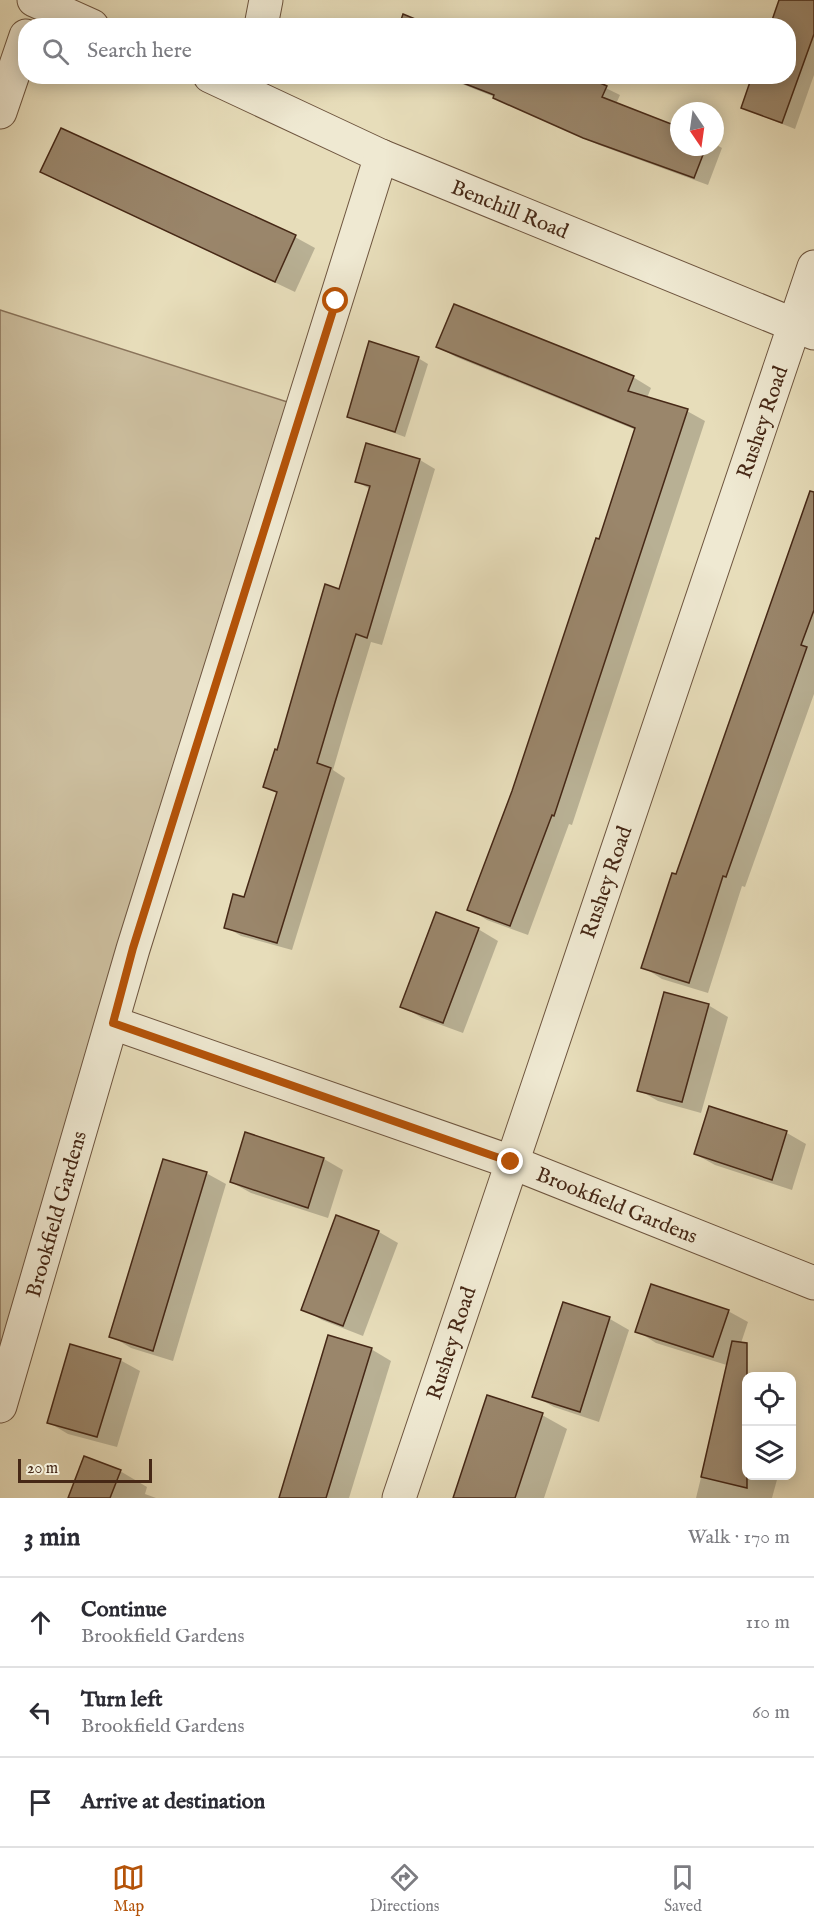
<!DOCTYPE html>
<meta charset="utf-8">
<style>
:root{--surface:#fff;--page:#f2f2f3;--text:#2b2b33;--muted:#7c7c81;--line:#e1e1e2;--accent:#b45309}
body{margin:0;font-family:"IM FELL English",serif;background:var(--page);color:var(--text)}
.controls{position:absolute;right:18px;bottom:18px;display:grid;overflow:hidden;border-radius:12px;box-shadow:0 3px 15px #0003}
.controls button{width:54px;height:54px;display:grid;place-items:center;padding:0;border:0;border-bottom:2px solid var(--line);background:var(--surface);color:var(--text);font:30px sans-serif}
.compass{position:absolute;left:670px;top:102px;width:54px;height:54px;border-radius:50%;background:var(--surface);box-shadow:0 3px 15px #0003;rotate:167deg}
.scale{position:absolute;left:18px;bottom:15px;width:134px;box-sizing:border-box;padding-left:6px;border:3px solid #462816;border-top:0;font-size:16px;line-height:21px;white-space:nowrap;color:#462816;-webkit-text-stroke:4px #efe9d2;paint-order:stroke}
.stop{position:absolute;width:18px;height:18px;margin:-14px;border:4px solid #b45309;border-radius:50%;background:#fff}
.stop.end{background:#b45309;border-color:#fff;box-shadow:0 2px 6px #0008}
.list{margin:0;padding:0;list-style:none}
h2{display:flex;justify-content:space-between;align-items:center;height:78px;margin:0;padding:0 24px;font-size:26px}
h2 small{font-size:20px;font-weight:400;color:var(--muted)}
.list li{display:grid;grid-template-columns:39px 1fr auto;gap:18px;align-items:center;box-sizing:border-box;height:90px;padding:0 24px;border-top:2px solid var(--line)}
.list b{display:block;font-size:22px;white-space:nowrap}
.list p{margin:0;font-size:20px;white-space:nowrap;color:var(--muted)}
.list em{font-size:20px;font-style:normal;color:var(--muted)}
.icon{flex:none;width:33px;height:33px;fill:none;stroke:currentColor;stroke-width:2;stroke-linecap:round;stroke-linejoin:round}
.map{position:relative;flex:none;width:814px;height:1498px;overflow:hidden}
.search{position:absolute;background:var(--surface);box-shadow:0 3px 15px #0003;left:18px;right:18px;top:18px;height:66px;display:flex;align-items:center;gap:15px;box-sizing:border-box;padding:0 21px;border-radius:24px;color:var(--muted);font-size:22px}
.sheet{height:348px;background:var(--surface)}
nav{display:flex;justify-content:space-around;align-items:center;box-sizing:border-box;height:84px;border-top:2px solid var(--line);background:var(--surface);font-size:16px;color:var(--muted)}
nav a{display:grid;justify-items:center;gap:3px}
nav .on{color:var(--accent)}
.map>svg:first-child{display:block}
</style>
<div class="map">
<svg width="814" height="1498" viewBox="0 0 814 1498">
<rect width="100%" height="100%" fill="#e7ddba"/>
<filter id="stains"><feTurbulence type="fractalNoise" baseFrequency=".00333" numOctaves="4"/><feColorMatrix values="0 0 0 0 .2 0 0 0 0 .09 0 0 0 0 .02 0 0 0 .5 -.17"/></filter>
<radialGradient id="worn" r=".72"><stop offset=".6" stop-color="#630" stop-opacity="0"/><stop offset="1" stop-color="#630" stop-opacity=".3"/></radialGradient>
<path fill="#ccbe9e" stroke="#89735a" stroke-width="1.5" d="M0,310L303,407L0,1406Z"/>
<g fill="#0003">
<path d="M781,0H814V75L795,129L742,108L788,76V26Z"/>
<path d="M442,76H581L620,95L616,104L679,147H715V144L722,148L708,185L599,145L497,98Z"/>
<path d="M42,171L295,237L315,248L295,292Z"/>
<path d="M438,347L633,377L651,388L647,398L687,411L705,421L572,825L569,824L528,935L487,920L469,909L514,791L636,430L456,357Z"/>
<path d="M418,358L428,364L405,437L348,416Z"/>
<path d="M367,445L420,460L435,469L382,645L371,642L351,708L333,770L345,778L292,950L241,936L226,927L246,899L278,794L265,786L340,590L370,489L357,482Z"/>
<path d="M814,531V694L745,887L742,886L708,993L662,979L643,967Z"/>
<path d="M478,929L498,941L463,1033L422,1018L402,1006Z"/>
<path d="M708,1005L728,1017L701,1113L658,1101L639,1090Z"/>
<path d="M710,1108L787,1133L806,1144L792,1190L715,1165L695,1154Z"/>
<path d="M324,1159L343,1170L328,1218L251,1193L231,1182Z"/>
<path d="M206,1173L226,1184L173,1361L131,1348L111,1336Z"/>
<path d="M379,1232L398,1243L363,1336L322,1320L303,1309Z"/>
<path d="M564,1304L610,1319L629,1330L599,1422L554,1407L534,1396Z"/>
<path d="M728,1311L748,1322L733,1367L656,1343L637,1331Z"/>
<path d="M329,1337L371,1349L391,1361L349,1498H280Z"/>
<path d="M120,1360L140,1371L117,1447L68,1434L48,1422Z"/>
<path d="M724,1383L746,1476H778L772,1498H696Z"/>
<path d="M488,1397L542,1415L567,1429L544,1498H454Z"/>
<path d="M85,1458L120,1471L147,1487L145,1494L156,1498H70Z"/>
</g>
<g fill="#9a866b" stroke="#462816" stroke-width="1.5">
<path d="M779,0H814V34L782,123L741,108L752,76H789V26H770Z"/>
<path d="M403,14L432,26H399Z"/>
<path d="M445,76H584L607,86L602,97L679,127V147H706L694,178L583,138L493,98L494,95Z"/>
<path d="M61,128L296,235L275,282L40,172Z"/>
<path d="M454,304L634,376L628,391L688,409L554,816L552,815L510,926L467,910L512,791L596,538L599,539L635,428L436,347Z"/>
<path d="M369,341L419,357L395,432L347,417Z"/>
<path d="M366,443L420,459L367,638L356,634L336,699L317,763L331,768L277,943L224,928L233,894L244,897L277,792L263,787L275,749L277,750L325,584L339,589L370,486L355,482Z"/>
<path d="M810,491L814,492V610L801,645L807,647L726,877L723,876L689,983L641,968L672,873L676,874Z"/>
<path d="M436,912L479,928L443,1023L400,1007Z"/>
<path d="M664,992L709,1004L682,1102L637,1091Z"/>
<path d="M709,1106L787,1131L772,1180L694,1154Z"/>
<path d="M245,1132L324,1158L308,1208L230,1182Z"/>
<path d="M163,1159L207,1172L153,1351L109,1337Z"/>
<path d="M336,1215L379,1231L343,1326L301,1310Z"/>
<path d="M651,1284L729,1310L713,1357L635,1332Z"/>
<path d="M563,1302L610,1317L580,1412L532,1397Z"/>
<path d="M328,1335L372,1348L326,1498H279Z"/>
<path d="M732,1341L747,1343V1488L701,1477Z"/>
<path d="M70,1344L121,1359L97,1437L47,1423Z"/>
<path d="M487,1395L543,1413L515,1498H453Z"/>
<path d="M84,1456L121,1470L110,1498H68Z"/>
</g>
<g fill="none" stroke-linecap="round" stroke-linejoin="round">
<defs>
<g id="street">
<path d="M34,0L92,26"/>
<path d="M261,26L266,0"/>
<path d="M210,76L381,156L814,333"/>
<path d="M0,112L26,36"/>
<path d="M113,1023L511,1162L814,1283"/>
<path d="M0,1406L133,949L381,156"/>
<path d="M399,1498L814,267"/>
</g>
</defs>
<use href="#street" stroke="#6e553f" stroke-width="35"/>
<use href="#street" stroke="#efe9d2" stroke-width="33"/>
</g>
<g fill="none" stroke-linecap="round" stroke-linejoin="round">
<path stroke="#b45309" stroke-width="8" d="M336,301L133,948L113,1023L511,1162"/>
</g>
<g text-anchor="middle" stroke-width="6" stroke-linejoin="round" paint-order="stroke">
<g font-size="21" fill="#462816" stroke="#efe9d2">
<text transform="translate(510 209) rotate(22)" y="7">Benchill Road</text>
<text transform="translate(762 422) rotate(-71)" y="7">Rushey Road</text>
<text transform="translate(606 882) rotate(-71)" y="7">Rushey Road</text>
<text transform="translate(617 1205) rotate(22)" y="7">Brookfield Gardens</text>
<text transform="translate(56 1214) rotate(-74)" y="7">Brookfield Gardens</text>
<text transform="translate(451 1343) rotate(-72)" y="7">Rushey Road</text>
</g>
</g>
<rect width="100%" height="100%" filter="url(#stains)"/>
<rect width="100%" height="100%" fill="url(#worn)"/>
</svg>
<div class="controls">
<button><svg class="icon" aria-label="locate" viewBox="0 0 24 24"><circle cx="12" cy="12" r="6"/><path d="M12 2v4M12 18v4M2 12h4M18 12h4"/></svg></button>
<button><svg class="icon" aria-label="layers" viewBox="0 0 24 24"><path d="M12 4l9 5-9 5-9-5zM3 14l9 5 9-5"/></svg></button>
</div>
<svg class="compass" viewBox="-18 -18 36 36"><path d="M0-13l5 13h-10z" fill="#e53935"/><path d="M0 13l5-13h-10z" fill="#7c7c81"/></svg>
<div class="scale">20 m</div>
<div class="stop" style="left:336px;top:301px"></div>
<div class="stop end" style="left:511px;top:1162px"></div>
<div class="search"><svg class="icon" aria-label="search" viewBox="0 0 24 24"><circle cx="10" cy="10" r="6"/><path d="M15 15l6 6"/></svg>Search here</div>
</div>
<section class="sheet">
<h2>3 min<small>Walk · 170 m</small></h2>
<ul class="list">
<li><svg class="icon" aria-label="ahead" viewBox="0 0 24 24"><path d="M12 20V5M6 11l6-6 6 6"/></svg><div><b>Continue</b><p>Brookfield Gardens</p></div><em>110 m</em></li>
<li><svg class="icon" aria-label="left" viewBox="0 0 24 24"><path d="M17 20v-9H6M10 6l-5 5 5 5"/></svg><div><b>Turn left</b><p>Brookfield Gardens</p></div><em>60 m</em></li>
<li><svg class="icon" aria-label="arrive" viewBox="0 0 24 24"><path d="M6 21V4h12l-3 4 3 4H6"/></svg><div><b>Arrive at destination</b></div></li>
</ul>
</section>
<nav>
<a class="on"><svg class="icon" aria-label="map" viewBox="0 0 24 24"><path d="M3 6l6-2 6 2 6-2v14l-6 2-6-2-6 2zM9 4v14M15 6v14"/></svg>Map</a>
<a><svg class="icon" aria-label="directions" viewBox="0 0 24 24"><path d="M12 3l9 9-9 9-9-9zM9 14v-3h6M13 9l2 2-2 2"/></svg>Directions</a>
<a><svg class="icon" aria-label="saved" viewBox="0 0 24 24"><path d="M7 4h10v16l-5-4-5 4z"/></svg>Saved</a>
</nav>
